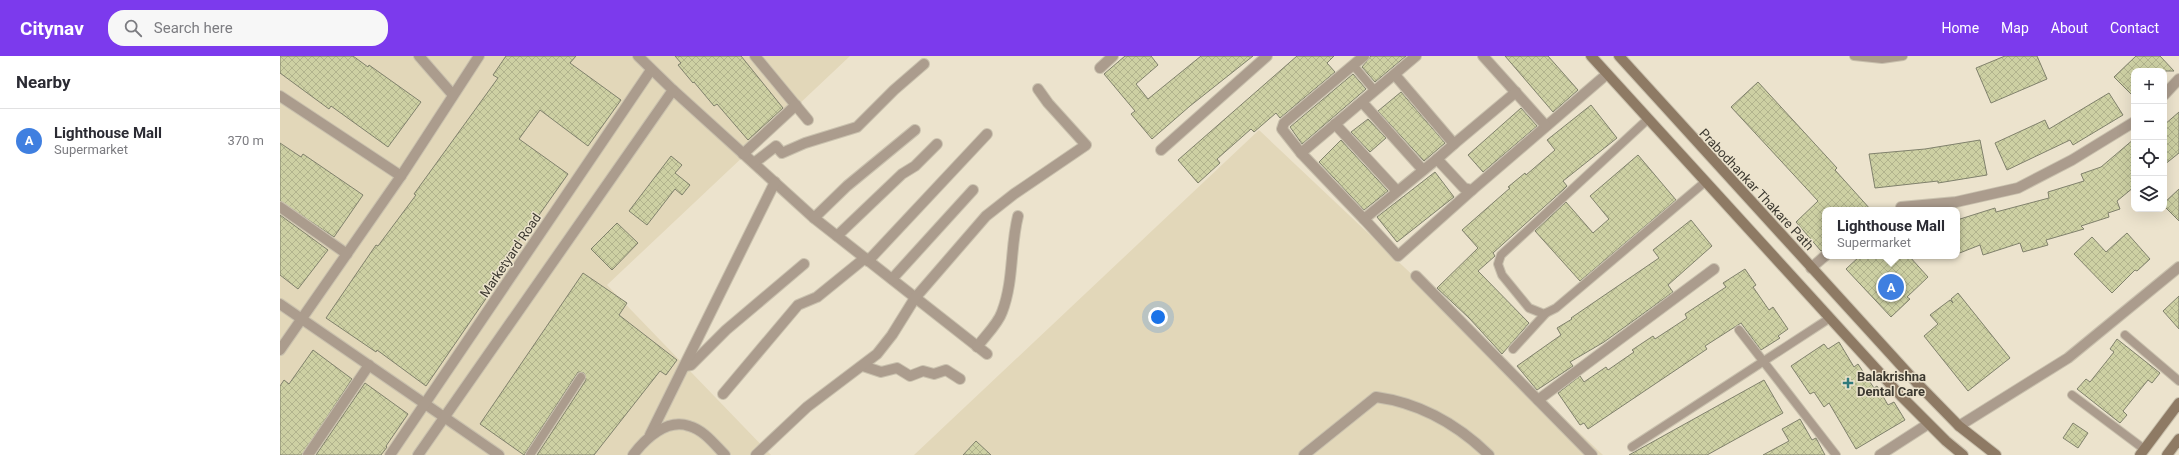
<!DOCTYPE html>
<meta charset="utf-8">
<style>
:root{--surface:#fff;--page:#f7f7f7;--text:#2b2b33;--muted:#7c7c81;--line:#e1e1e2;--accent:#7c3aed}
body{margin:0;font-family:Roboto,sans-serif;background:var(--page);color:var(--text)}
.controls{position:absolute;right:12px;top:12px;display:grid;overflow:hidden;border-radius:8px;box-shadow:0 4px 16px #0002}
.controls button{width:36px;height:36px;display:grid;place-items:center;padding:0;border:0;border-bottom:1px solid var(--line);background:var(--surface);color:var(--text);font:20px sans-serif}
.you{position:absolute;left:878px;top:261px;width:14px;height:14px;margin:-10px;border:3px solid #fff;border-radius:50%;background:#1a73e8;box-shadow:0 0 0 6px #1a73e833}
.badge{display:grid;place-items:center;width:26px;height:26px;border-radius:50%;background:var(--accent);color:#fff;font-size:13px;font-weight:700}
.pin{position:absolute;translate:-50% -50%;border:2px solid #fff;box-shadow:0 1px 4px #0006}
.popup{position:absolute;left:1542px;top:151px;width:138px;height:52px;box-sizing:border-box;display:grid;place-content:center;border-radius:8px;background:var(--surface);filter:drop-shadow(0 1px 3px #0005);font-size:13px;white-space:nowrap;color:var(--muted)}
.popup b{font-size:15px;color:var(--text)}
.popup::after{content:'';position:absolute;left:50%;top:100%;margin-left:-8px;border:8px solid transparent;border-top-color:var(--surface)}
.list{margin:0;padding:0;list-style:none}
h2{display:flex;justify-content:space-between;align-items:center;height:52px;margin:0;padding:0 16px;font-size:17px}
h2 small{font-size:13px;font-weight:400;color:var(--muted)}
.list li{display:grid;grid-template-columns:26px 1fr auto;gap:12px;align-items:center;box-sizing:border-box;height:64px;padding:0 16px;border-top:1px solid var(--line)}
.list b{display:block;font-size:15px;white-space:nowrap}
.list p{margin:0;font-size:13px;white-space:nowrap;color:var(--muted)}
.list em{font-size:13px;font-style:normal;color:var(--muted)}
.icon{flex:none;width:22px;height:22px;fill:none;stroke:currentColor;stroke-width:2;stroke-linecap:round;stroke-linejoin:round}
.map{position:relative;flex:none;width:1899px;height:399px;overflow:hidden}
header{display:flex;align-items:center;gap:24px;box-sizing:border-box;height:56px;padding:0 20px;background:var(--accent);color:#fff}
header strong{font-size:19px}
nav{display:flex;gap:22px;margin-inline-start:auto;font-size:14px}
.search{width:280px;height:36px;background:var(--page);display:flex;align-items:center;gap:10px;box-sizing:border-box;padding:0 14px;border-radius:16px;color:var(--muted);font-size:15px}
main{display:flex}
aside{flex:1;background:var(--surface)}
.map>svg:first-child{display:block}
</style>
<header>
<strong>Citynav</strong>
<div class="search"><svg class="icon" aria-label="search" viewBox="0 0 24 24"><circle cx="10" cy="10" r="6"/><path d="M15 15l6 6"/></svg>Search here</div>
<nav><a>Home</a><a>Map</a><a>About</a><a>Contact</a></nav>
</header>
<main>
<aside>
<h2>Nearby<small></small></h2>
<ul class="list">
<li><span class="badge" style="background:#3f7fe0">A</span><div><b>Lighthouse Mall</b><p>Supermarket</p></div><em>370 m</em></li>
</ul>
</aside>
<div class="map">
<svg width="1899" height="399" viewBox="0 0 1899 399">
<defs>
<pattern id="building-cross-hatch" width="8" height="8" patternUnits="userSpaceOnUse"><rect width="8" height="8" fill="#cdd0a3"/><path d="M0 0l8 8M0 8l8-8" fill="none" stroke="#b1b38d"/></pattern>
</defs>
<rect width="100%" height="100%" fill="#ece3cd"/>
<g fill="#e2d7b9">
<path d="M0,0H570L327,229L491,399H0Z"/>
<path d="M979,74L1323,399H634Z"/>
</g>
<g fill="url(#building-cross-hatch)" stroke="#80816c">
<path d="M0,0H73L88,11L89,9L141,46L108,91L51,50L49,53L0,17Z"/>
<path d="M226,0H296L290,7L341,44L308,90L260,54L239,83L288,118L247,176L246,175L235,190L212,225L216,228L146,330L97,294L96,296L46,262L96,189L98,190L136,139L134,138L218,22L213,19Z"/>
<path d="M395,0H461L503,52L468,84L437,48L434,50L414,26L413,27L398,9L401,7Z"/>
<path d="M845,0H871L878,9L856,28L868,43L921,0H973L910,50L872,83L851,58L855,55L824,18Z"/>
<path d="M1017,0H1054L1047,7L1055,16L1000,62L996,57L974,76L971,73L937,103L940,107L918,127L898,104Z"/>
<path d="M1091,0H1126L1095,26L1082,11Z"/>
<path d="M1225,0H1268L1298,34L1273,56Z"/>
<path d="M1725,0H1757L1767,23L1711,47L1696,12Z"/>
<path d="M1856,0H1880L1894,15H1854V41L1834,21Z"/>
<path d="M1073,18L1086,33L1022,88L1010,71Z"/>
<path d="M1478,26L1557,112L1555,114L1591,154H1545V194L1541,195L1516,166L1538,145L1451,51Z"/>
<path d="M1121,36L1165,87L1144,105L1098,55Z"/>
<path d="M1829,37L1843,59L1793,89L1790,84L1727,114L1715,87L1765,64L1769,73Z"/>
<path d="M1311,49L1337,82L1283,125L1287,130L1284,133L1213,197L1215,200L1198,215L1249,267L1222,298L1189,262L1157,232L1198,192L1182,174L1230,132L1228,131L1245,117L1246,119L1275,94L1267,84Z"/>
<path d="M1241,52L1257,70L1203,116L1188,99Z"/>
<path d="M1899,56V97L1884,109V69Z"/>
<path d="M1088,63L1106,82L1090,96L1071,76Z"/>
<path d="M1854,83V131L1837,145L1840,153L1828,157L1829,161L1801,170L1804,173L1766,184L1768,189L1743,196L1740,187L1703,199L1700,189L1677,198V164L1715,152L1716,156L1769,142L1768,136L1804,125L1801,118L1821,111Z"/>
<path d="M1061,84L1108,135L1084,154L1039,106Z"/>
<path d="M1700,84L1707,119L1658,127V125L1595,132L1589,98L1645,93Z"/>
<path d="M0,87L21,101L23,98L83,139L54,181L0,145Z"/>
<path d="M1358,99L1396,144L1300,225L1255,175L1286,146L1313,177L1329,163L1310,140Z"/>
<path d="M391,100L402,109L395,117L410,129L402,139L395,133L367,169L349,155Z"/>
<path d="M1155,116L1174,141L1117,186L1097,161Z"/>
<path d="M1899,133V165L1884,150V147Z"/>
<path d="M0,159L48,194L18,233L0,219Z"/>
<path d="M1411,164L1432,190L1388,229L1393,236L1324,286L1290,306L1293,310L1257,334L1237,310L1281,279L1277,272L1292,263L1291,262L1379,202L1373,194Z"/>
<path d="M337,167L358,187L332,214L311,193Z"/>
<path d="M1847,177L1870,203L1857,215L1855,214L1832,237L1794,198L1812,181L1826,196Z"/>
<path d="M1580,200H1629L1648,221L1627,241L1630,243L1611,261L1566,213Z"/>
<path d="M1465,213L1476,229L1473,231L1489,254L1493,251L1508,273L1498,280L1500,282L1481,294L1461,267L1425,290L1427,293L1308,373L1304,367L1300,369L1278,337L1300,320L1304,326L1326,311L1328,314L1354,296L1352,294L1373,280L1375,283L1407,262L1405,258L1446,231L1443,227Z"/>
<path d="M303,217L347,247L339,259L397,304L386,319L380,315L314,399H257L306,324L304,317L298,316L244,399L200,368Z"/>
<path d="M1678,237L1730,302L1688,335L1644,280L1658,268L1650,259L1670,244L1673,247L1671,243Z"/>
<path d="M1899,240V273L1883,255Z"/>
<path d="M1837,283L1880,317L1872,327L1868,324L1843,355L1847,359L1840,367L1797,333L1806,323L1810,326L1834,296L1830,293Z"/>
<path d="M1559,286L1574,311L1578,308L1594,332L1597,330L1608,349L1614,346L1625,364L1576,393L1549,347L1544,351L1534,336L1530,338L1511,310L1544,288L1548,293Z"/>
<path d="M33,294L72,323L22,399H0V330L4,324L9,328Z"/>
<path d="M1484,324L1503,357L1427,399H1349Z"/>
<path d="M85,327L128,358L106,390L107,391L101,399H36Z"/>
<path d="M1520,363L1532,384L1536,382L1545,399H1483L1509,385L1502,373Z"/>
<path d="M1793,367L1808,377L1798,392L1783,382Z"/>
<path d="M696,385L711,399H683Z"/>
</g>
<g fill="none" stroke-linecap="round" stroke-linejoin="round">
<defs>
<g id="service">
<path d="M1574,0L1602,3L1623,0"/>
<path d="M1073,9L1095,35"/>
<path d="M1368,63L1221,199L1218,208L1222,219L1249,252L1264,258L1276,252L1425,126"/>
<path d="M1459,274L1556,399"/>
<path d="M1845,279L1899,325"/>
<path d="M1233,293L1266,257"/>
<path d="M1792,339L1864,393"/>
<path d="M1352,391L1550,262"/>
<path d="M250,399L301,321"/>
</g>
<g id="minor">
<path d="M139,0L173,39"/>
<path d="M475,0L528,64"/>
<path d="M1084,0L1004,67L1002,73L1021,97L1084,163L1157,103L1184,132L1192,134L1327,18"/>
<path d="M1203,0L1266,70"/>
<path d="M820,12L833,0"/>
<path d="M1115,19L1174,88L1157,103"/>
<path d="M393,34L534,162L707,298"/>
<path d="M1884,39L1899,23"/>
<path d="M0,40L121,120"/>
<path d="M1082,46L1143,114"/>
<path d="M1055,68L1117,135"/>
<path d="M1174,88L1236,36"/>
<path d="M881,94L987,0"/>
<path d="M1021,97L1136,0"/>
<path d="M463,98L516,49"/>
<path d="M474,107L496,90L502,97L525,87L577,71L614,34L644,8"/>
<path d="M0,151L67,198"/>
<path d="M1621,151L1676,146L1738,132L1792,104L1854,66"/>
<path d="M534,162L567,130L635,74"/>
<path d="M1084,163L1118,200L1192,134"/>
<path d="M557,180L622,118L635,110L657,88"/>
<path d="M588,205L707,78"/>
<path d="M1531,212L1545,200"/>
<path d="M1136,220L1312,399"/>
<path d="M612,223L693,134"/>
<path d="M697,291C705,280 718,268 722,256C734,225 730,191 738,160"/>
<path d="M0,294L121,120L199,0"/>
<path d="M405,310L411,309L446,274L524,208"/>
<path d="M583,310L601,316L617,312L630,320L643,315L654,318L666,314L680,323"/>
<path d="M443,338L518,249L537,241L585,202"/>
<path d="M1258,344L1434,213"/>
<path d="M164,361L219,399"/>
<path d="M1679,370L1788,302L1899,211"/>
<path d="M370,379L495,126"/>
<path d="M28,399L89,309"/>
<path d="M353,399C365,383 387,362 409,370C424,374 435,389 445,399"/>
<path d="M476,399L527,351L597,298L612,279L635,242L706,160L734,138L806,89L768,47L758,33"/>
<path d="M1024,399L1096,341C1140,347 1178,369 1209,399"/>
<path d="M1600,399L1648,368"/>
</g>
<g id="tertiary">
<path d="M0,248L164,361"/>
<path d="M110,399L371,14"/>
<path d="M138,399L393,34L358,0"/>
</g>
<g id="secondary">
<path d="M1311,0L1621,340L1666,385L1683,399"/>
<path d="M1339,0L1636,326L1679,370L1716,399"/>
<path d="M1860,399L1899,347"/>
<path d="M1887,399L1899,383"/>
</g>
</defs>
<use href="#service" stroke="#c9c1ae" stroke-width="10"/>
<use href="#minor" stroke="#c9c1ae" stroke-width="12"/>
<use href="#tertiary" stroke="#c9c1ae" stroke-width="12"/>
<use href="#secondary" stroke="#c9c1ae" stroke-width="12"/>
<use href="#service" stroke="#ab9c8d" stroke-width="8"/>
<use href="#minor" stroke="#ab9c8d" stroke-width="10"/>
<use href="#tertiary" stroke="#ab9c8d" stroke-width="10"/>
<use href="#secondary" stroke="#8e7a64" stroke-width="10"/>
</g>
<path fill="#317a7b" stroke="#ece3cd" stroke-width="1.5" d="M1566 321h4v4h4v4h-4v4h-4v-4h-4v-4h4z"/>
<g text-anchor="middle" stroke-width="3" stroke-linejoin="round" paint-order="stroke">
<g font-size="13" fill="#3c3930" stroke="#ece3cd">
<text transform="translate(1477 133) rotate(47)" y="5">Prabodhankar Thakare Path</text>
<text transform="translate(230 199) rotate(-56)" y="5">Marketyard Road</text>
</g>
<g font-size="13" font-weight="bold" fill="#3c3930" stroke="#ece3cd" text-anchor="start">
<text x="1577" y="325">Balakrishna<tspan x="1577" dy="15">Dental Care</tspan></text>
</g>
</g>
</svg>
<div class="controls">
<button>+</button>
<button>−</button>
<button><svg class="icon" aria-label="locate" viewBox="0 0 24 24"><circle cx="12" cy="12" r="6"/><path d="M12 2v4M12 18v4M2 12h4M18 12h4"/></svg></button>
<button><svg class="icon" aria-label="layers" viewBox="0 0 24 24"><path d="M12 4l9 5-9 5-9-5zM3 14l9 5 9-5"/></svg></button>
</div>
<div class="you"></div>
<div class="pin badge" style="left:1611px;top:231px;background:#3f7fe0">A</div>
<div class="popup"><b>Lighthouse Mall</b>Supermarket</div>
</div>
</main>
